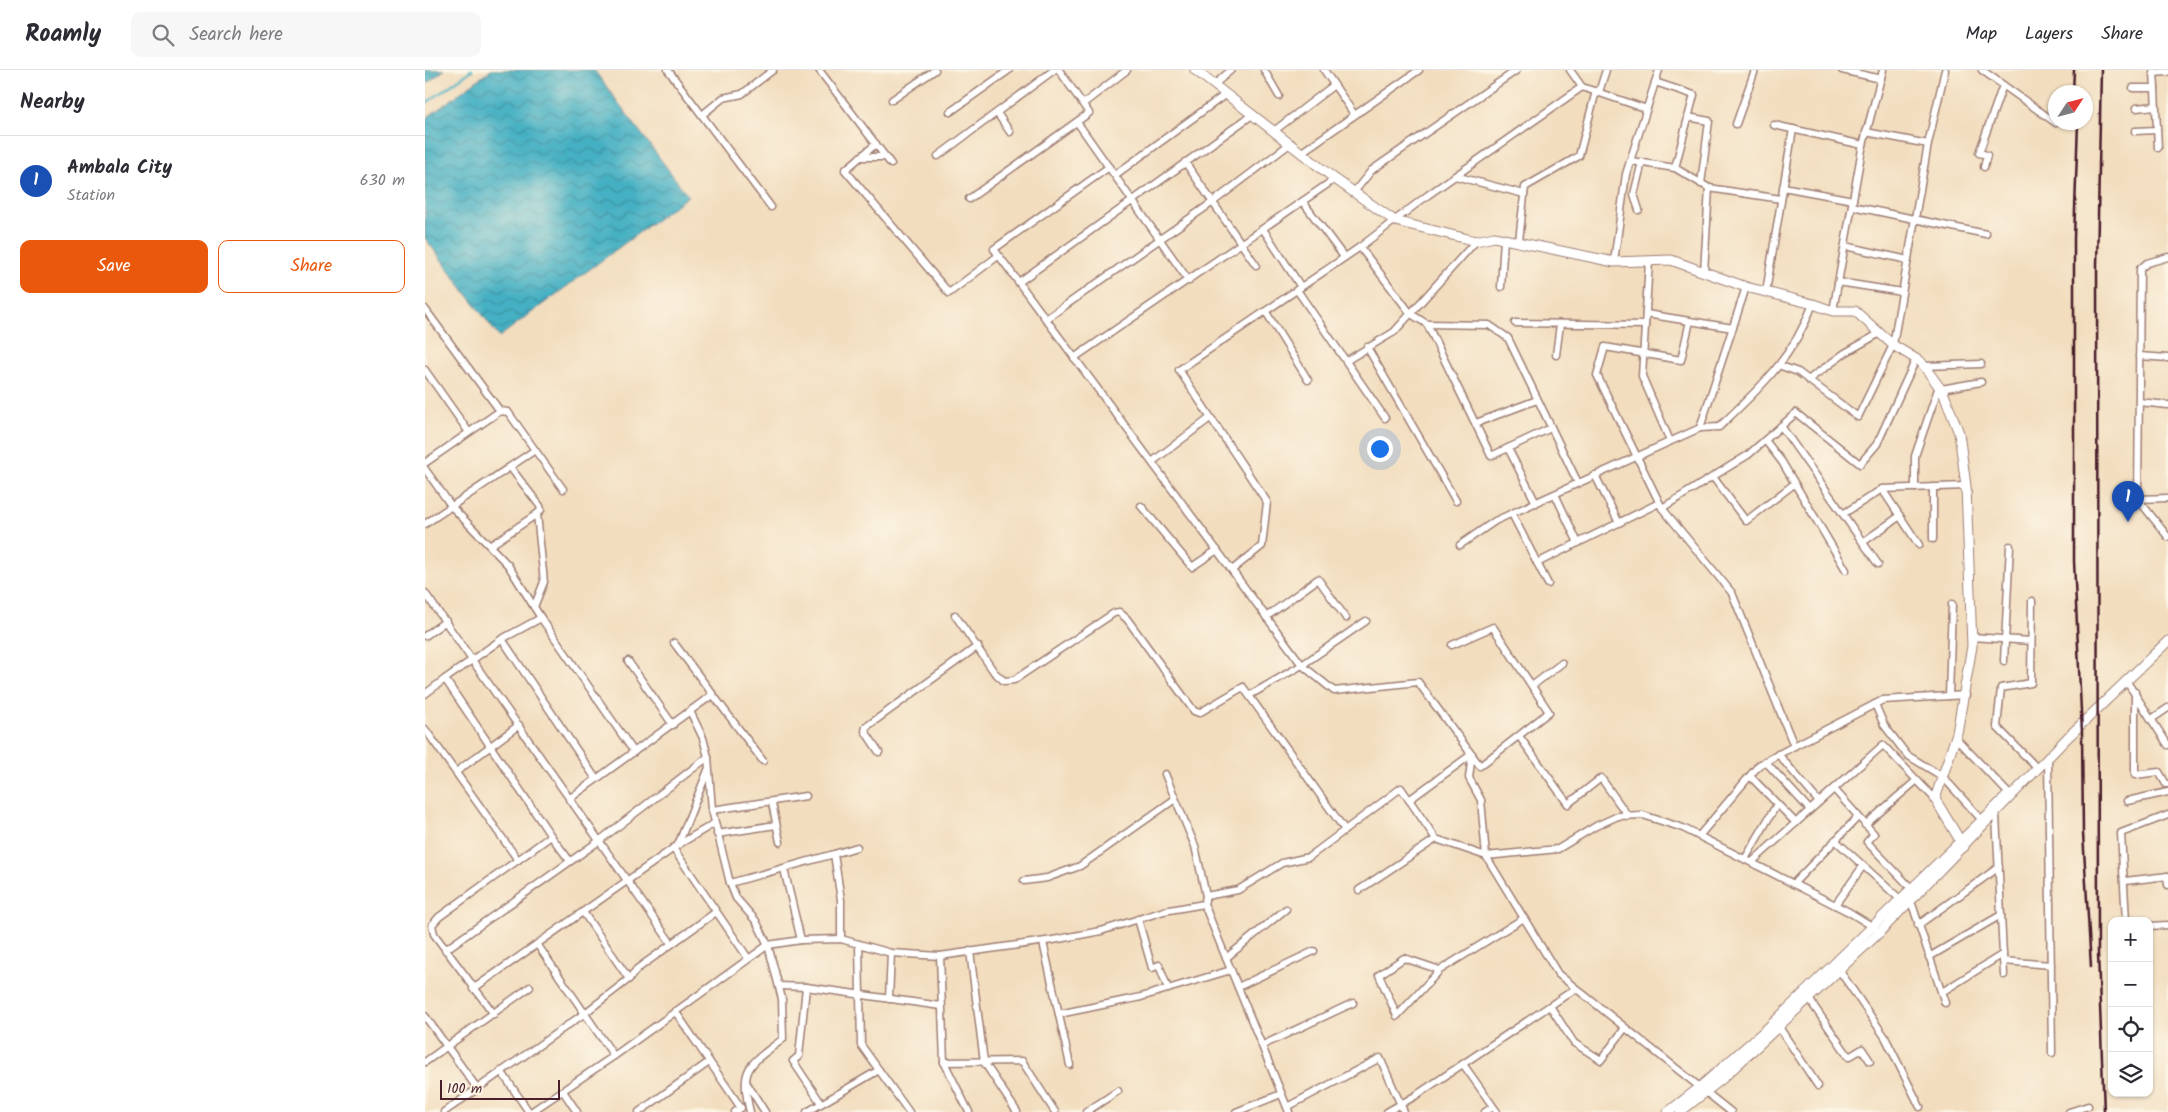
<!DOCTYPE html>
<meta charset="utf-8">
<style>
:root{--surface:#fff;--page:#f7f7f7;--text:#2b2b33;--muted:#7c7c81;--line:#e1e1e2;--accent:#ea580c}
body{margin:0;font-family:Kalam,sans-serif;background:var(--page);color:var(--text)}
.controls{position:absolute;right:15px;bottom:15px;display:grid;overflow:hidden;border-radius:10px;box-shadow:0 1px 4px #0004}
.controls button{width:45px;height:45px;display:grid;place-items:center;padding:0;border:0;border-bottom:1px solid var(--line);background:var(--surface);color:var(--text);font:25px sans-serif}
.compass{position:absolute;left:1623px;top:15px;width:45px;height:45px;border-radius:50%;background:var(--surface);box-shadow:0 1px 4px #0004;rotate:54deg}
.scale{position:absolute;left:15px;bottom:12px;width:120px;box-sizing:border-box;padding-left:5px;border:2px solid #4a1f2b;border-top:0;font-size:14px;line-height:18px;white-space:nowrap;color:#4a1f2b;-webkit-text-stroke:4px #fcf5e5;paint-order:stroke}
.you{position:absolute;left:954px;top:378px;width:18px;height:18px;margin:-12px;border:4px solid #fff;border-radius:50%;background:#1a73e8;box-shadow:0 0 0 8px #1a73e833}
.badge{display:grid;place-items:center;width:32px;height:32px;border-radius:50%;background:var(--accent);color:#fff;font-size:16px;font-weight:700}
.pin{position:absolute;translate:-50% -41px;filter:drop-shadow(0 1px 2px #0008)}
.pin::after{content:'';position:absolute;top:26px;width:18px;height:15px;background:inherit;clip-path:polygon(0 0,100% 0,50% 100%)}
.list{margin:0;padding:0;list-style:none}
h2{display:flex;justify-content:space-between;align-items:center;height:65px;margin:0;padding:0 20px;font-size:21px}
h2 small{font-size:16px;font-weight:400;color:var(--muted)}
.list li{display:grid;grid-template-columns:32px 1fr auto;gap:15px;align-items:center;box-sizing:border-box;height:90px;padding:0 20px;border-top:1px solid var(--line)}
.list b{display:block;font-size:19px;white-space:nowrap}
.list p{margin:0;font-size:16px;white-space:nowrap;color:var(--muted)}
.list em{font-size:16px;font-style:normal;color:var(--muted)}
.actions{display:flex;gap:10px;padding:15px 20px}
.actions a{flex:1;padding:11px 0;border:1px solid var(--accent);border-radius:10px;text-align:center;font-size:18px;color:var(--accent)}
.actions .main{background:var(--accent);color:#fff}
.icon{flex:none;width:28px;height:28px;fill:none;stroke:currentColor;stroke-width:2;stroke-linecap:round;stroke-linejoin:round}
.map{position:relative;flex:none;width:1743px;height:1042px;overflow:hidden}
header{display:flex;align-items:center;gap:30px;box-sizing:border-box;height:70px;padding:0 25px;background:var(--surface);border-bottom:1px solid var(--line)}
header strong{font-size:24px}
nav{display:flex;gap:28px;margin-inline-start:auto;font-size:18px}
.search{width:350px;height:45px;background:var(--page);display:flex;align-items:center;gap:12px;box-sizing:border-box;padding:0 18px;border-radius:10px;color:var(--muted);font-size:19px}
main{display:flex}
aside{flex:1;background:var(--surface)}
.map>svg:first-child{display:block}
</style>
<header>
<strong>Roamly</strong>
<div class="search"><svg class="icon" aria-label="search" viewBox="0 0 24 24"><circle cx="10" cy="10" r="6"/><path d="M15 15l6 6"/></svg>Search here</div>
<nav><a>Map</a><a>Layers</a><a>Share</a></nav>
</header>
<main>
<aside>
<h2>Nearby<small></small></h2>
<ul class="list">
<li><span class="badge" style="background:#1a4fb4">1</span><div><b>Ambala City</b><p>Station</p></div><em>630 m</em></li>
</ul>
<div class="actions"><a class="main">Save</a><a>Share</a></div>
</aside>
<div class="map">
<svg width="1743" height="1042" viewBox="0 0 1743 1042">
<defs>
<pattern id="water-waves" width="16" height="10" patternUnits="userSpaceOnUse" patternTransform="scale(1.25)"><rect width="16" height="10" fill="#45b0c3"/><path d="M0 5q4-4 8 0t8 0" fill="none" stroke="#3c8f9f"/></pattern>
</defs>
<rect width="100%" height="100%" fill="#fcf5e5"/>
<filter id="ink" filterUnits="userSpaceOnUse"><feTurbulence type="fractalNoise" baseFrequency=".02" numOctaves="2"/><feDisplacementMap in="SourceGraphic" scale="10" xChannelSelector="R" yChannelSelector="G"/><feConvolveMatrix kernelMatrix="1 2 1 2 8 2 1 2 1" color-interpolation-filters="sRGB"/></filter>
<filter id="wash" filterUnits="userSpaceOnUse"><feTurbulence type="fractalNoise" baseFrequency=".0096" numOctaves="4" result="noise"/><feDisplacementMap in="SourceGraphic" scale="20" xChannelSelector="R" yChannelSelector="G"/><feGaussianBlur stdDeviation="1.12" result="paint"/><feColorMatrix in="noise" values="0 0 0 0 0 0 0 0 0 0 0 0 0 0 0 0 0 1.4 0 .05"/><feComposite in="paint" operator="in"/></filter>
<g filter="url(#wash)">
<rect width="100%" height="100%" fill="#f2ddbe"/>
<g fill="url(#water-waves)" stroke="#486877">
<path d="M0,0H19L0,15Z"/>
<path d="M66,0H169L263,126L74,267L0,168V49Z"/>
</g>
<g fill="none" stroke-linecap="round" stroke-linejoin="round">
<path stroke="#45b0c3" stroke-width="2.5" d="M0,34L47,0"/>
</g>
</g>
<g filter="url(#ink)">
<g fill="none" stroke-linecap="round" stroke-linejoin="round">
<defs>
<g id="street">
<path d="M243,0L346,137"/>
<path d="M394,0L466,94"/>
<path d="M839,0L854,26"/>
<path d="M899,0L929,44"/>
<path d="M1417,0L1456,9"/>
<path d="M1557,0L1631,53"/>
<path d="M1729,0L1733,78"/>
<path d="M1728,3L1743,2"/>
<path d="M1230,12L1269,25L1250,98"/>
<path d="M789,15L806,0"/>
<path d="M1157,17L1222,39"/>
<path d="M1708,18H1730"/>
<path d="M1174,22L1181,0"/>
<path d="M467,30L510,0"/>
<path d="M659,33L702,0"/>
<path d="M1711,38L1731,36"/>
<path d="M525,42L584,0"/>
<path d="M572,43L585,62"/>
<path d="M277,45L298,28L317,24L348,0"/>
<path d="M1263,47L1284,51L1276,114"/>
<path d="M652,52L764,211"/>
<path d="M1311,54L1330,0"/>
<path d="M1349,55L1438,75"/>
<path d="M849,61L909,15"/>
<path d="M1710,61L1732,60"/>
<path d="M1441,62L1503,74"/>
<path d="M451,74L420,100L524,223L573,186"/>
<path d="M877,82L994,0"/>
<path d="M513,86L629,0"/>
<path d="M435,87H461"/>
<path d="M1206,91L1250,98L1284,118L1279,202"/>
<path d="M760,92L831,195"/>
<path d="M684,97L569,179L877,595L909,621L993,612L1055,696L1124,642L1068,557L1027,575"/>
<path d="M1559,97L1562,85L1554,83L1578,15"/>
<path d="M690,105L801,24"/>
<path d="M1030,106L1099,124"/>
<path d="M1358,117L1428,130"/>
<path d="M1284,118L1356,129"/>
<path d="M929,122L947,100L1092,0"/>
<path d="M544,129L664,43L634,0"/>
<path d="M878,132L919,187"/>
<path d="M1427,136L1561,164"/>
<path d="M1214,140L1209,124L1217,92"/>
<path d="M838,159L876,217"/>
<path d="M1094,171L1100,117L1154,86L1171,21"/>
<path d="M1420,176L1483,190"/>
<path d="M935,177L986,244L1002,254L1066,386L1126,358"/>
<path d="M1743,187L1722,193L1715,199L1713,429L1743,467"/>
<path d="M1224,191L1217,306L1245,371"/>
<path d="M1189,192L1201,104L1234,0"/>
<path d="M594,212L827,45"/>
<path d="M1413,212L1477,222"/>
<path d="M1076,217L1079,169"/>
<path d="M872,220L960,348"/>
<path d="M1341,222L1368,59"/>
<path d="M0,239L75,341"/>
<path d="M1408,241L1437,79L1458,0"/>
<path d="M841,242L883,310"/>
<path d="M1221,244L1308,258"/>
<path d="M621,249L788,132L866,73"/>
<path d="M1265,251L1256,290L1180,277L1172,305L1237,438L1307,523L1369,676"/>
<path d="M1090,253L1220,255"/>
<path d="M1002,254L1064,255L1083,268L1153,413"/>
<path d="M942,277L1031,431"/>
<path d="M1131,285L1135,254"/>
<path d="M1714,286L1743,288"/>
<path d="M649,288L910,109"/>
<path d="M921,291L969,262L1051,171"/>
<path d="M1356,296L1373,302L1433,347L1468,275L1503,74L1520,0"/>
<path d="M1500,296L1556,294"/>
<path d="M0,300L43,361"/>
<path d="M1383,310L1420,283L1455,263"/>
<path d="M1516,319L1556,312"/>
<path d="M1714,332L1743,335"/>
<path d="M1051,353L1112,330"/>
<path d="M1356,356L1453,494"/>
<path d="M1275,358L1321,217"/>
<path d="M1340,370L1357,392L1421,500"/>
<path d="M1083,378L1111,433"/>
<path d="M110,380L138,419"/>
<path d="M727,392L785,348"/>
<path d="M0,393L75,341L83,342L110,380L0,454"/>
<path d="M85,397L115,436L116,440L112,444"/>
<path d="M0,399L27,437L83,495L116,548L209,682"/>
<path d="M1170,405L1194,453"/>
<path d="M1288,407L1321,451L1369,414"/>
<path d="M1508,417V469"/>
<path d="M1490,418V386L1514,316"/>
<path d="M1457,419L1494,475"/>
<path d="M1130,424L1153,473"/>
<path d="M1713,429L1743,428"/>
<path d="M716,436L767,497L792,480"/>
<path d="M1237,438L1323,385L1371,343L1435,394L1452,374L1491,289"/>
<path d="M1087,444L1123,514"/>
<path d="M1418,444L1457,419L1541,416"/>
<path d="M1438,472L1475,446"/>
<path d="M66,475L112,444L119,512L109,537"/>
<path d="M1035,475L1070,451L1275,358L1294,357C1335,318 1368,288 1388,234"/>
<path d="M1112,493L1234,433"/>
<path d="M807,500L837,476L842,432L754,300L935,177L1003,125L1157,17L1145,0"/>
<path d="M0,523L246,873"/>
<path d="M1607,531L1606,613L1576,618L1572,657L1613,699"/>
<path d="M530,545L569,602L579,611L589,610L689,543L694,542L702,549L769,641L774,643L818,617L920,760"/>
<path d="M841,547L893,509L921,548"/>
<path d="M0,566L21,551"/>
<path d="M1547,567L1606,571"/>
<path d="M77,569L171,709"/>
<path d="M249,573L338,691"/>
<path d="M203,591L248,655"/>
<path d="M1579,591L1585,476"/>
<path d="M1702,612L1743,675"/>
<path d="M1107,616L1137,593"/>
<path d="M1710,622V705L1734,702L1741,714H1743"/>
<path d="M0,624L20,609"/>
<path d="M825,625L877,595L941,551"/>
<path d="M1524,626L1527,534"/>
<path d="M1450,634L1459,655L1482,685L1518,707L1556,749"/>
<path d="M265,641L278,668L283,687L287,740L305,813L311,828L331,851L343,875L357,929L358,969C324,995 314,997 325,1042"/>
<path d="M1728,648L1743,638"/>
<path d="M0,659L93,790"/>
<path d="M1094,666L1143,734L1176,708L1203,746"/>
<path d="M1531,668L1584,724"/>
<path d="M454,682L440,661L441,657L553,576"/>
<path d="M1047,684L1044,708L1056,730L1061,786L1133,904L1306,1042"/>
<path d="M1353,684L1394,732"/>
<path d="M1623,688L1627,983"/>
<path d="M1340,691L1385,740"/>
<path d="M31,702L94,655"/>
<path d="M740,704L770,776L781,826"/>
<path d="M1325,706L1371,753"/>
<path d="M1409,719L1449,764L1442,772L1487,819"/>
<path d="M144,729L287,625"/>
<path d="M984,730L1047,684"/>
<path d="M1702,731L1743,722"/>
<path d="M347,733L355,772"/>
<path d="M287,740L381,726"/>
<path d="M1571,745L1579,905"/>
<path d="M1440,755L1492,710"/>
<path d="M292,764L351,755"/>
<path d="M126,766L145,791"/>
<path d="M1274,766L1334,695L1369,676L1458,630L1541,625"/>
<path d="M1410,770L1476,830"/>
<path d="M253,775L290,753"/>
<path d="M248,778L323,888"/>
<path d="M409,784L432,777"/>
<path d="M1320,789L1352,734"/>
<path d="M1327,792L1458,675L1510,729"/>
<path d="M359,799L376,870"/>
<path d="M1742,806L1743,815"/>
<path d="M599,811L622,808L655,796L750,729"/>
<path d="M1700,811L1743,806"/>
<path d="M305,813L409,784L416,830V869"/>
<path d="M1368,814L1433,747"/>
<path d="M934,820L1011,769"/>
<path d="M1486,831L1520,933"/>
<path d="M779,834L864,1042"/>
<path d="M1410,835L1438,796"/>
<path d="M158,842L204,909"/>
<path d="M713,849L727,898L734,895L743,919"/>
<path d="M1701,851L1696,763L1743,745"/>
<path d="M1493,855L1574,797"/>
<path d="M1724,856L1743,855"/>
<path d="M618,872L645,995"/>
<path d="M112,874L189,986"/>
<path d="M434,874L436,975L484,1042"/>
<path d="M20,880L174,771L283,687"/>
<path d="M545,881L559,992L592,1042"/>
<path d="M515,886L519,992L544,1042"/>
<path d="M1504,887L1576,845"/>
<path d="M801,888L861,839"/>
<path d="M1578,891L1626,895"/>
<path d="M1412,897L1460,967L1495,1037"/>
<path d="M1015,900L979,888L954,905L972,946L1015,900L1099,848"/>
<path d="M354,916L381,917L516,936"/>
<path d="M381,917L374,986L368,991L396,1033"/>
<path d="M813,917L889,881"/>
<path d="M48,919L253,775L283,700"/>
<path d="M1517,922L1578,884"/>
<path d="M464,929L466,883"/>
<path d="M1384,929L1424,987L1437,979L1445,991"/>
<path d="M1125,936L1149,973L1176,990L1200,958"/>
<path d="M250,941L316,1038L310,1042"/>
<path d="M69,944L9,864L7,855L14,847L126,766L20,609L77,569L116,548"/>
<path d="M634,944L716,927L806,900"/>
<path d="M0,946L52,1018"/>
<path d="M1354,957L1393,1016"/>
<path d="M838,975L928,933"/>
<path d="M0,992L105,917"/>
<path d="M519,992L597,991L630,1042"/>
<path d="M1038,994L1072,1042"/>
<path d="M76,1001L104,1042"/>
<path d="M321,1012L340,1042"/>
<path d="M138,1021L152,1042"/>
<path d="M862,1037L955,988L979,1042"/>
<path d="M19,1042L160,943L204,909L212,899L291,842"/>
<path d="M106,1042L189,986L343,875L376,870L416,869L466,883L515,886L628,870L676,861L739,841L779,834L781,826L813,820L857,793L884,787L976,718L1011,769L1061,786L1133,779L1171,756L1193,746L1218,745L1258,758L1424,842L1450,858"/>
<path d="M214,1042L284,992"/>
<path d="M382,1042L454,1000"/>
<path d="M661,1042L693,1021"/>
<path d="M811,1042L856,1024"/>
<path d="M962,1042L990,1026L1150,919"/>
<path d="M1060,1042L1068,1037"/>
<path d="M1644,1042L1663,1036"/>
</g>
<g id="secondary">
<path d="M770,0L910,109L970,151L1051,171L1069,167L1189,192L1246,190L1321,217L1388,234L1408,241H1430L1468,275L1496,292L1518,322L1534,363L1541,416L1547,576L1532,663L1510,729L1539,777"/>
<path d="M1243,1042L1274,1018L1344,957L1581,727"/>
<path d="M1255,1042L1297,1009L1455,862L1642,668L1743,571"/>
</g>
</defs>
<use href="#street" stroke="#9e7e74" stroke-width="9"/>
<use href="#secondary" stroke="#9e7e74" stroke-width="11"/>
<use href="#street" stroke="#fff" stroke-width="6"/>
<use href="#secondary" stroke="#fff" stroke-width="9"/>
<g stroke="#4a1f2b" stroke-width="2.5">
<path d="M1676,0L1672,196L1673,883L1679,1042"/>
<path d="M1648,22L1649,0"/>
<path d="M1653,52L1649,168V491L1657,663L1658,763L1666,897"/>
</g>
</g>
</g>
</svg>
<div class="controls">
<button>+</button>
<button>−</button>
<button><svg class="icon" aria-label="locate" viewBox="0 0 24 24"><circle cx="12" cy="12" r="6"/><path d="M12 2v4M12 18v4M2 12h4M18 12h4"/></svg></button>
<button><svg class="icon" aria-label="layers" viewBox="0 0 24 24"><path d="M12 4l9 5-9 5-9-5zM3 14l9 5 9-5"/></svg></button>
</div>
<svg class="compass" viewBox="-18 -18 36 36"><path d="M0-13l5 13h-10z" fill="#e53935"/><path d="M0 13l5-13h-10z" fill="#7c7c81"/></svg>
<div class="scale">100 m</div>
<div class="you"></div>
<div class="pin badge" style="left:1703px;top:452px;background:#1a4fb4">1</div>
</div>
</main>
